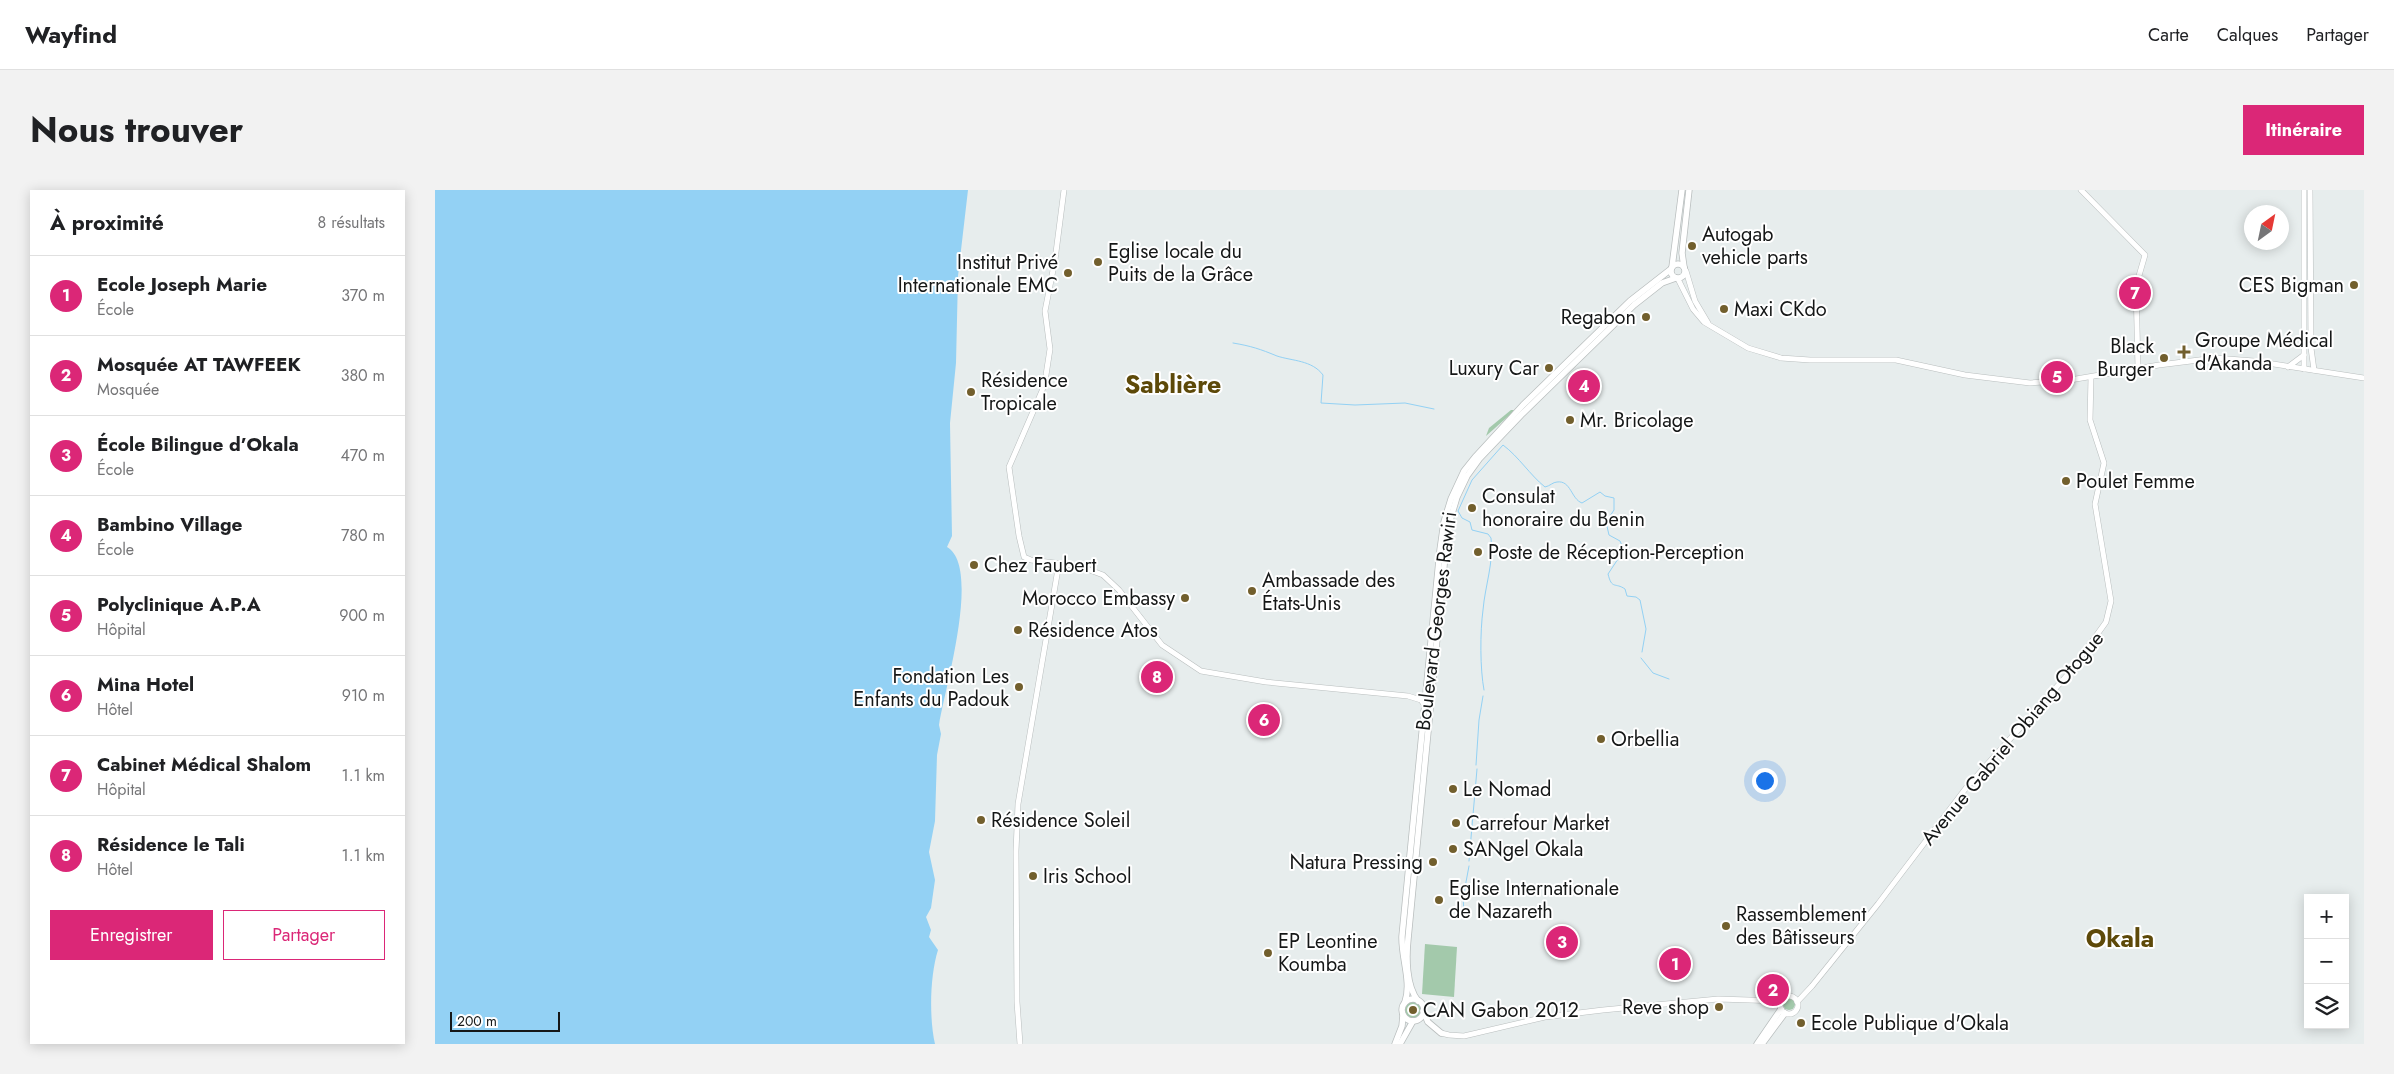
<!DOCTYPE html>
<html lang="fr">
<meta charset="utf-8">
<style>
:root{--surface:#fff;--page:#f2f2f2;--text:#202124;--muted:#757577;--line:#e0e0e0;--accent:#db2777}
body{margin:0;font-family:Jost,sans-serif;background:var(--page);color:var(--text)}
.controls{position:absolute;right:15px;bottom:15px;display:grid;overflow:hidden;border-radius:0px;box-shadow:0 2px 12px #0003}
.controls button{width:45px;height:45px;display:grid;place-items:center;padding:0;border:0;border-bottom:1px solid var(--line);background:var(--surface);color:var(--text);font:25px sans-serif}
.compass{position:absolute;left:1809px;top:15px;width:45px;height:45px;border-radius:50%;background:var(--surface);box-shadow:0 2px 12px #0003;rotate:33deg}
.scale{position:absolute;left:15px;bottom:12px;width:110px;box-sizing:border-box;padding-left:5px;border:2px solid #151717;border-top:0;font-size:14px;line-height:18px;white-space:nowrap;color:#151717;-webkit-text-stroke:4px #fff;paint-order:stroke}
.you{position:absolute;left:1329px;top:590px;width:18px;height:18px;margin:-12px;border:4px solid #fff;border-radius:50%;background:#1a73e8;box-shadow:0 0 0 8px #1a73e833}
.badge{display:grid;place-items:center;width:32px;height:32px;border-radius:50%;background:var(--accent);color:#fff;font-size:16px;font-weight:700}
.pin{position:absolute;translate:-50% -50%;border:2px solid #fff;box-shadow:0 1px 5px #0006}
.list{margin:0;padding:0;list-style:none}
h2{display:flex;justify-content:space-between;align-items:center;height:65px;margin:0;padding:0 20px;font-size:21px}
h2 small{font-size:16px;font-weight:400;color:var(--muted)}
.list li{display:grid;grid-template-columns:32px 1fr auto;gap:15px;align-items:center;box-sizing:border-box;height:80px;padding:0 20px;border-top:1px solid var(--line)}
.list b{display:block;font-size:19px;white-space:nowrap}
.list p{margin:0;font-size:16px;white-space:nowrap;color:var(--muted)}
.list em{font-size:16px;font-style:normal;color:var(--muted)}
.actions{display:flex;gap:10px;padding:15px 20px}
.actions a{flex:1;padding:11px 0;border:1px solid var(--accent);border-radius:0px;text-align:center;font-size:18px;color:var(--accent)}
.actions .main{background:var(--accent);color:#fff}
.icon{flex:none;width:28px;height:28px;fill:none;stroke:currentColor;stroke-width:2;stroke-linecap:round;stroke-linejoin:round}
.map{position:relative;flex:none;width:1929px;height:854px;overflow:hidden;border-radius:0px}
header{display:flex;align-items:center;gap:30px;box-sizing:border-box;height:70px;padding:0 25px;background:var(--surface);border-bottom:1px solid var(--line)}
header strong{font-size:24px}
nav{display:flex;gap:28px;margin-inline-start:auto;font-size:18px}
.intro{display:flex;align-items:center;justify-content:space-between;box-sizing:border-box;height:120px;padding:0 30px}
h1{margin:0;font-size:35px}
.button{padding:12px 22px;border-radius:0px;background:var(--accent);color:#fff;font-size:18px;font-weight:700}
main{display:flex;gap:30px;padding:0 30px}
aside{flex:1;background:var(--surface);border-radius:0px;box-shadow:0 2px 12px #0003}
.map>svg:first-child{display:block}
</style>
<header>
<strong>Wayfind</strong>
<nav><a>Carte</a><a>Calques</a><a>Partager</a></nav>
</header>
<div class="intro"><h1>Nous trouver</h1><a class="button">Itinéraire</a></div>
<main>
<aside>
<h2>À proximité<small>8 résultats</small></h2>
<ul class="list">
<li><span class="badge">1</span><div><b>Ecole Joseph Marie</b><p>École</p></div><em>370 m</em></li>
<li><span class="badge">2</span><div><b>Mosquée AT TAWFEEK</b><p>Mosquée</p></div><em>380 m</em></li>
<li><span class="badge">3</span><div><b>École Bilingue d’Okala</b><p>École</p></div><em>470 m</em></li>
<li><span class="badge">4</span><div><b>Bambino Village</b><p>École</p></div><em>780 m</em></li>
<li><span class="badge">5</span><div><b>Polyclinique A.P.A</b><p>Hôpital</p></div><em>900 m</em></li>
<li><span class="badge">6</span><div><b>Mina Hotel</b><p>Hôtel</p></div><em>910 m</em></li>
<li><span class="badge">7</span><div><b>Cabinet Médical Shalom</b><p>Hôpital</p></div><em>1.1 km</em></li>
<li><span class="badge">8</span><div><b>Résidence le Tali</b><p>Hôtel</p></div><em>1.1 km</em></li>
</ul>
<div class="actions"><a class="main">Enregistrer</a><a>Partager</a></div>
</aside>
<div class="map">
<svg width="1929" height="854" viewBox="0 0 1929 854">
<rect width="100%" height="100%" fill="#e7eded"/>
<g fill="#a3c9ab">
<path d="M1076,220H1079L1077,223L1051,246L1054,238Z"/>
<path d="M990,754L1022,757L1019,807L987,804Z"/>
<circle cx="1354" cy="814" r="6"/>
<circle cx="977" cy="820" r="9"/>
</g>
<path fill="#93d1f4" d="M0,0H533L523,86L521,173L515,233L517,346L512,357C547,377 509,501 504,535L506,544L502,565L500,631L494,662L500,690L496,718L491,727L496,740L494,747L503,760C495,785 494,828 500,854H0Z"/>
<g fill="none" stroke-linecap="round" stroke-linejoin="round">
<g stroke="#93d1f4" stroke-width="1">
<path d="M798,153C816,156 825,159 842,166C857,171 877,170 888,185L886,213L920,215L970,213L999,219"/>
<path d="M1206,468L1218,483L1234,489"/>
<path d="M1049,500C1045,479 1045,442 1048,420C1050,396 1059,372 1056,348L1053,344L1037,340L1035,332L1027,328L1023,321L1037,290L1068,255C1084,267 1095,285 1110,297C1115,296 1118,292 1122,292C1136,290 1136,309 1147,313L1165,302L1170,306L1179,308V320L1171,332L1174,345L1185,351L1189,360L1173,384C1177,400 1180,392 1190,399L1192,406L1201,407L1205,410L1211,439L1207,462"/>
<path d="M1041,575L1044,530L1048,506"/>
<path d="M1034,671L1042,579"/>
<path d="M1029,721L1028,708L1034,676"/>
</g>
<defs>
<g id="secondary">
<path d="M629,0L620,70L610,121L615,159L611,185L607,201L574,277L584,346L589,367L596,370L644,376L668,385L684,400L727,455L766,481L831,492L973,506L986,510L991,517"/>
<path d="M1646,0L1710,65L1701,96L1703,178"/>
<path d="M1869,0V179"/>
<path d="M1875,0L1876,158L1879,180"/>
<path d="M1251,81L1260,111L1273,133"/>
<path d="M1243,89L1258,119L1269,132L1313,158L1346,168L1375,170H1461L1530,185L1595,193L1635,190L1724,175L1780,168L1819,171L1929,188"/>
<path d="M1853,177L1869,165"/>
<circle cx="1354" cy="815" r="9"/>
<path d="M1362,812L1377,796L1443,714L1531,598L1635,482L1671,432L1676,411L1660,314L1669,273L1655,230L1656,187"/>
<path d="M1006,843L1014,845L1029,846L1110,827L1168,820L1283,809L1345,811"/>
<path d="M585,854L582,812L581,661L583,614L624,373"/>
</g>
<g id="primary">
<circle cx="1243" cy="81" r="7"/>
<path d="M1237,77L1247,0"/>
<path d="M1249,77L1247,63L1254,0"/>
<circle cx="978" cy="820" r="11"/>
<path d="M983,811C971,796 971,767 973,749L1011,355L1016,327L1022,307L1032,286L1045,268L1086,225L1199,115L1227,93L1241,88"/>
<path d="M970,812C977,792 966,767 967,746L1005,360L1009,332L1016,309L1029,281L1041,266L1088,215L1195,111L1236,79"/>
<path d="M988,821L993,832L1006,843"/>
<path d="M960,854L967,836L968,825"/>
<path d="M965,854L978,831"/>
<path d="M1322,854L1346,819"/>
<path d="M1327,854L1350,823"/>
</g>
</defs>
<use href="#secondary" stroke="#b9bebe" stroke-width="6"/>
<use href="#primary" stroke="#b9bebe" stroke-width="7"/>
<use href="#secondary" stroke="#fff" stroke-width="5"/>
<use href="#primary" stroke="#fff" stroke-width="5.5"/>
</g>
<g fill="#725f2d" stroke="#fff" stroke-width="2">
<circle cx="1257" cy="56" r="5"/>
<circle cx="663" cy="72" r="5"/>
<circle cx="633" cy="83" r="5"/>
<circle cx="1919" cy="95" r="5"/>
<circle cx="1289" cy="119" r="5"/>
<circle cx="1211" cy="127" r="5"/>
<path d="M1746.5 154.5h5v5h5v5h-5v5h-5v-5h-5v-5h5z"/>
<circle cx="1729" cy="168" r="5"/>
<circle cx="1114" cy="178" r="5"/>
<circle cx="536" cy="202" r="5"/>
<circle cx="1135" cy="230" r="5"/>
<circle cx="1631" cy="291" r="5"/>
<circle cx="1037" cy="318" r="5"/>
<circle cx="1043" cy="362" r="5"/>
<circle cx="539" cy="375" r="5"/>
<circle cx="817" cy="401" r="5"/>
<circle cx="750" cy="408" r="5"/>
<circle cx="583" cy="440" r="5"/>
<circle cx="584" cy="497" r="5"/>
<circle cx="1166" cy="549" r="5"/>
<circle cx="1018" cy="599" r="5"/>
<circle cx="546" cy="630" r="5"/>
<circle cx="1021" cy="633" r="5"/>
<circle cx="1018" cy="659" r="5"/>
<circle cx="998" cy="672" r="5"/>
<circle cx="598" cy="686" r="5"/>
<circle cx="1004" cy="710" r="5"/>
<circle cx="1291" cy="736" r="5"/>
<circle cx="833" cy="763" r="5"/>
<circle cx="1284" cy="817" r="5"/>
<circle cx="978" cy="820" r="5"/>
<circle cx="1366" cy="833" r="5"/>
</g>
<g text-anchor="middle" stroke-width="4" stroke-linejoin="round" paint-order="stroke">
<g font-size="20" fill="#151717" stroke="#fff" text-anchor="start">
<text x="1267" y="51">Autogab<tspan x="1267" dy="23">vehicle parts</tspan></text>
<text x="673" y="68">Eglise locale du<tspan x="673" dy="23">Puits de la Grâce</tspan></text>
<text x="623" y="79" text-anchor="end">Institut Privé<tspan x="623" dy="23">Internationale EMC</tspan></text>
<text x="1909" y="102" text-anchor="end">CES Bigman</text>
<text x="1299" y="126">Maxi CKdo</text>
<text x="1201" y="134" text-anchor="end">Regabon</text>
<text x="1760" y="157">Groupe Médical<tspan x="1760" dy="23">d'Akanda</tspan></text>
<text x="1719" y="163" text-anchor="end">Black<tspan x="1719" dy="23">Burger</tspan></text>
<text x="1104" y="185" text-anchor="end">Luxury Car</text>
<text x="546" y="197">Résidence<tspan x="546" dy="23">Tropicale</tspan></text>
<text x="1145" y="237">Mr. Bricolage</text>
<text x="1641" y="298">Poulet Femme</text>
<text x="1047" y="313">Consulat<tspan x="1047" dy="23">honoraire du Benin</tspan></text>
<text x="1053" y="369">Poste de Réception-Perception</text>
<text x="549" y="382">Chez Faubert</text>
<text x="827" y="397">Ambassade des<tspan x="827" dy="23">États-Unis</tspan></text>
<text x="740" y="415" text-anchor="end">Morocco Embassy</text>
<text x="593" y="447">Résidence Atos</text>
<text x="574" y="493" text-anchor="end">Fondation Les<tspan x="574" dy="23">Enfants du Padouk</tspan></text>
<text x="1176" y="556">Orbellia</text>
<text x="1028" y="606">Le Nomad</text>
<text x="556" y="637">Résidence Soleil</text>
<text x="1031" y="640">Carrefour Market</text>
<text x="1028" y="666">SANgel Okala</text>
<text x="988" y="679" text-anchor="end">Natura Pressing</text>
<text x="608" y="693">Iris School</text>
<text x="1014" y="705">Eglise Internationale<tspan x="1014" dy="23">de Nazareth</tspan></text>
<text x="1301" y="731">Rassemblement<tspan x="1301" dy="23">des Bâtisseurs</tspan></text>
<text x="843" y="758">EP Leontine<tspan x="843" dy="23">Koumba</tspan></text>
<text x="1274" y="824" text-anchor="end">Reve shop</text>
<text x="988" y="827">CAN Gabon 2012</text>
<text x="1376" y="840">Ecole Publique d'Okala</text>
</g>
<g font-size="20" fill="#151717" stroke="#fff">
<text transform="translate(1001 431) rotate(-83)" y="7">Boulevard Georges Rawiri</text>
<text transform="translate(1577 548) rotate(-50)" y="7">Avenue Gabriel Obiang Otogue</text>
</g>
<g font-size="25" font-weight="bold" fill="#5d4909" stroke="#fff">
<text x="738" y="203">Sablière</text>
<text x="1685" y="757">Okala</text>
</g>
</g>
</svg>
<div class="controls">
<button>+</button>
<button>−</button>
<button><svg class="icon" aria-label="layers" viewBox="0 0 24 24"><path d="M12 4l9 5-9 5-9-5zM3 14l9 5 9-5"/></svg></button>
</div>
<svg class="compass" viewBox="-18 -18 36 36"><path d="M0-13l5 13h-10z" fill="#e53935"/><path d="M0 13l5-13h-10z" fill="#757577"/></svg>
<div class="scale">200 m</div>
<div class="you"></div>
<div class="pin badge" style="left:1240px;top:774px">1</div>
<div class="pin badge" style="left:1338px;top:800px">2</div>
<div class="pin badge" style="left:1127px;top:752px">3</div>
<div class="pin badge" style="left:1149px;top:196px">4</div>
<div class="pin badge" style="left:1622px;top:187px">5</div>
<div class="pin badge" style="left:829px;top:530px">6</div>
<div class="pin badge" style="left:1700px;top:103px">7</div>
<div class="pin badge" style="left:722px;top:487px">8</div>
</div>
</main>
